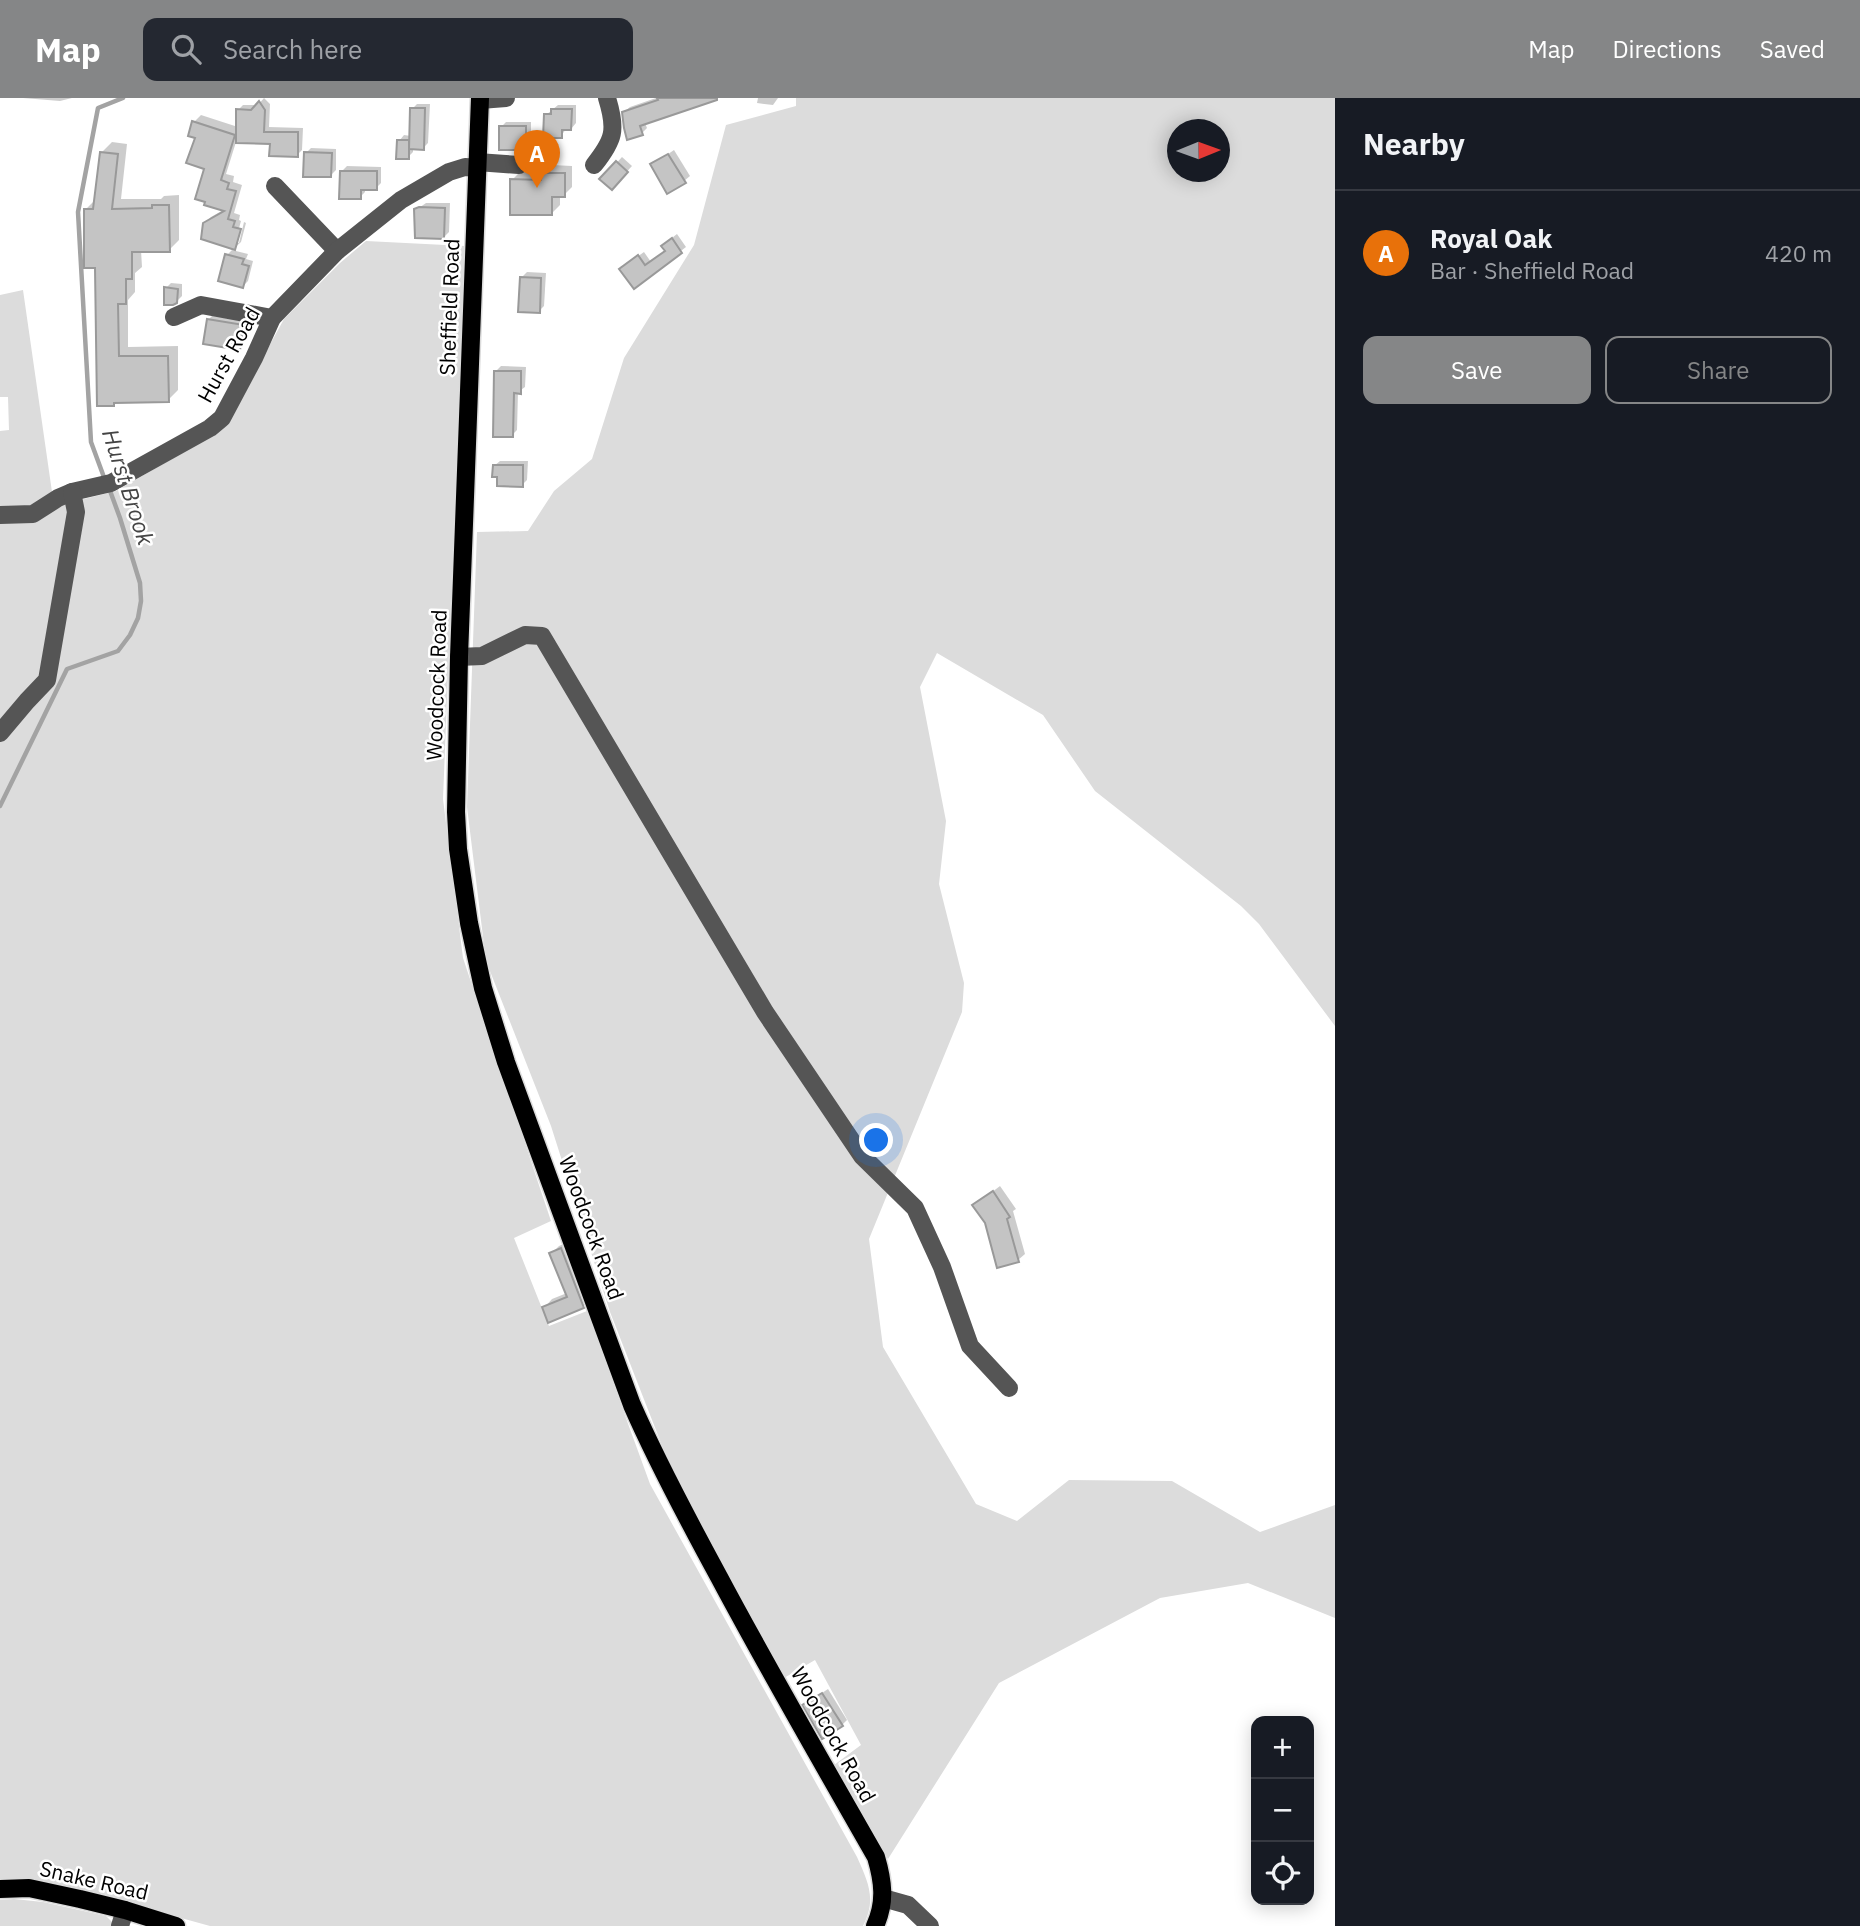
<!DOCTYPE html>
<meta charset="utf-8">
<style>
:root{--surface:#171b24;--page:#242831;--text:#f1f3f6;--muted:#9ea1a6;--line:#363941;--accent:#858687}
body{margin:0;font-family:"IBM Plex Sans",sans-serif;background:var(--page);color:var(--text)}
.controls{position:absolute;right:21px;bottom:21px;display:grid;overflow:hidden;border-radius:14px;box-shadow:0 4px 18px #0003}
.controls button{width:63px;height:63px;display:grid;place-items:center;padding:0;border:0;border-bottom:2px solid var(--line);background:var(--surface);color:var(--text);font:35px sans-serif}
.compass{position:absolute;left:1167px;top:21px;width:63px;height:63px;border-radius:50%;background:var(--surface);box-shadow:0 4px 18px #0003;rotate:89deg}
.you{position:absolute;left:877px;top:1043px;width:24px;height:24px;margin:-18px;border:5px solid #fff;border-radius:50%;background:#1a73e8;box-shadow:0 0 0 10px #1a73e833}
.badge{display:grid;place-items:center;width:46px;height:46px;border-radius:50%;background:var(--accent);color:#fff;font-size:23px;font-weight:700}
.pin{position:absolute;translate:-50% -58px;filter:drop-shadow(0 2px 4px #0008)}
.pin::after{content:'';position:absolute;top:37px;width:24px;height:21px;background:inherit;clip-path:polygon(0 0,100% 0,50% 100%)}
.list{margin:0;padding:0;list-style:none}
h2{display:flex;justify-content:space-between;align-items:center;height:91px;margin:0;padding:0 28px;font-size:30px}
h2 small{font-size:23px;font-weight:400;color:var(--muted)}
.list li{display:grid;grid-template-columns:46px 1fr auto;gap:21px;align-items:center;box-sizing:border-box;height:126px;padding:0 28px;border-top:2px solid var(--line)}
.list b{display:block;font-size:26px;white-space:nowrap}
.list p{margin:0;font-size:23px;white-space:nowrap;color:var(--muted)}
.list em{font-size:23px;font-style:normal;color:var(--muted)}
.actions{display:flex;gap:14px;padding:21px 28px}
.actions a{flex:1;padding:16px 0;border:2px solid var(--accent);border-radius:14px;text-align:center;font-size:24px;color:var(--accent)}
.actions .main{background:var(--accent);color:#fff}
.icon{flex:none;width:38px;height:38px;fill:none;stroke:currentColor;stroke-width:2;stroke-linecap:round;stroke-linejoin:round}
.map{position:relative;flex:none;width:1335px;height:1828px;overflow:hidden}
header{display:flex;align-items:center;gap:42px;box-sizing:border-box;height:98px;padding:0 35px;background:var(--accent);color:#fff}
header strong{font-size:33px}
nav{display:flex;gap:38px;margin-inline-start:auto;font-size:24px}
.search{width:490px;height:63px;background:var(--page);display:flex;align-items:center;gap:18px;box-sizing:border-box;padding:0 24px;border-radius:14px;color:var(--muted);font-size:26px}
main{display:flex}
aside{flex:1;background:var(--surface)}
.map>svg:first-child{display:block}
</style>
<header>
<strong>Map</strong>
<div class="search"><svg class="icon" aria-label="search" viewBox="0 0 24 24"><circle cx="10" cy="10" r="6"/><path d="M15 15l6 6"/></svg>Search here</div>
<nav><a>Map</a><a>Directions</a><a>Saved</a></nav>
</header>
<main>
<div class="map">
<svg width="1335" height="1828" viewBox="0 0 1335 1828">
<rect width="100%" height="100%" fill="#fff"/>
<g fill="#dcdcdc" fill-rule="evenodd">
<path d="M796,0H1335V928L1259,826L1241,808L1095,693L1043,617L937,555L920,589L946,723L939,786L964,885L962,914L869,1141L883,1249L976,1406L1017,1423L1069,1382L1172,1383L1260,1434L1335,1407V1520L1248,1485L1160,1500L999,1585L888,1761L834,1667L861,1647L815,1562L784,1580L682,1399L610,1214L551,1028L486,863L467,709L477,434L528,433L554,393L592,361L624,260L694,147L726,27L796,8ZM1178,32H1220V74H1178Z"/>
<path d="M366,143L465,148L443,701L463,860L551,1123L514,1140L549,1228L587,1213L650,1386L857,1759C868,1784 877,1801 863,1828H210L120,1803L0,1784V423H34L68,405L116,393L196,347L228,327L241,299L284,221L340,165Z"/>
<path d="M23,192L52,394L35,410L0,411V333L9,332L8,299H0V197Z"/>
<path d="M14,1801L43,1804L106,1818L112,1824V1828H0V1802Z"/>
</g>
<g fill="#0003">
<path d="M23,0H72L60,3Z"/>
<path d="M264,0L270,6L269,29L303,30L302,52L297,57L271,45L236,44L226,76L234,78L233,84L242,87L234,115L240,117L239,122L241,123L235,145H239L244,124L246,125L241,144L232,152L248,156L246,161L253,163L248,183L243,188L227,157L234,150L204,126L211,119L225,111L206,70L194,24L201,17L238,29V12L243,7H258Z"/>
<path d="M656,0H702L645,25L647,30L642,35L624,14L630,9Z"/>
<path d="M758,0H778L773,7L757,5Z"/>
<path d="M417,6H430L428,45L423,50H413V54L408,59L399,43L404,37L411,38L412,11Z"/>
<path d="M558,7H576V25L571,31H566L561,38L546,17Z"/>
<path d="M506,24H531V42L526,47H522L519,50L501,29Z"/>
<path d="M112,44L127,46L121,101H161L164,98L179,97V142L169,152H141L142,169L135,175V194L128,202V249L178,248V292L168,302L117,303L113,306L97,168L85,112L96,101L102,54Z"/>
<path d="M311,50L336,51V72L331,77L306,55Z"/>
<path d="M674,52L690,78L684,83L652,67Z"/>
<path d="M622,59L632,68L612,90L602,81Z"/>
<path d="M552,67L572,68V89L564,97H560V107L551,116L512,82L520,74H545Z"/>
<path d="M347,68L381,69V85L376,90H365V94L360,99L341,74Z"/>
<path d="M426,105H450L449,134L444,139L416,112Z"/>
<path d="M677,136L686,149L634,189L627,166L644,154L651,164L667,152L668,143Z"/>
<path d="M527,174L546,175L544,208L539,213L522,179Z"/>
<path d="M171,185L182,186V198L176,204L166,190Z"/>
<path d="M213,217L247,222L244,246L239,250L209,221Z"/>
<path d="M501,268L526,269L525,289L518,294L517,332L512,337L496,273Z"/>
<path d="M500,363H528L527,382L522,387L499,378L494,368Z"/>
<path d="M1000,1088L1016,1111L1013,1113L1025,1156L1018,1162L986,1125L975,1107Z"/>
<path d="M570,1143L591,1200L583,1208L544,1210L552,1201L567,1195L551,1156L559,1148Z"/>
<path d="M828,1591L847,1622L842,1627L804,1607Z"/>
</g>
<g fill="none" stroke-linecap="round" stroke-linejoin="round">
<g stroke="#a3a3a3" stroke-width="4.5">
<path d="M105,382L91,344L78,114L98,10L123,0"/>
<path d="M0,708L67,571L118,553L130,537L138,520L141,503L140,485L120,420L109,390"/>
</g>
</g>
<g fill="#c4c4c4" stroke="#999" stroke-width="2">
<path d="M657,0H717V2L640,28L643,37L627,42L624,30L622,14L658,2Z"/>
<path d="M259,3L265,12L264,34H298V59L269,58L270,46L236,45V11L251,12Z"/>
<path d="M410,10H425L424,52L409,51Z"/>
<path d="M551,11H572L571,32H562V40H543L544,16H551Z"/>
<path d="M192,23L235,37L221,82L229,85L227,91L236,93L228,121L235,123L233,129L241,131L235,152L201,141L203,125L224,113L204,107L205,104L195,101L204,71L186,65L195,40L188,38Z"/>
<path d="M499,28H526V49H520V52H499Z"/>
<path d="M397,42H409V61H396Z"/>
<path d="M100,54L118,56L112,111L152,110V107H169L170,154H132V181H126V206H118L119,258H168L169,304L114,305V308H97L95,170H84V111H93Z"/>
<path d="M304,54L332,55L331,79H303Z"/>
<path d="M668,56L686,85L667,96L650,66Z"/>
<path d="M616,63L628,74L612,92L599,81Z"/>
<path d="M340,73H377V92H361V101H339Z"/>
<path d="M542,75H565V99H552V117H510V81L541,82Z"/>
<path d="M419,109L445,110L444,141L415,140L414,111Z"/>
<path d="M672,140L682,155L634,191L619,171L638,157L645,167L665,153L661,148Z"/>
<path d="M225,156L244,161L242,166L249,168L243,190L218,183Z"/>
<path d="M520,179L541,180L540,215L518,214Z"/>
<path d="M164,189L178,191L177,205L173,207H164Z"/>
<path d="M207,221L244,227L240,252L203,246Z"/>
<path d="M494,273H521V296L514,295L513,339H493Z"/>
<path d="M493,367H523V389L497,388V379H492Z"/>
<path d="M993,1093L1010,1119L1007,1121L1019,1164L997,1170L985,1125L972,1107Z"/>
<path d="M561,1150L584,1210L548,1225L542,1209L567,1199L549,1155Z"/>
<path d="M822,1595L843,1628L822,1641L802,1607Z"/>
</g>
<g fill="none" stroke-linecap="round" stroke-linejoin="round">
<defs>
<g id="major">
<path d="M480,0L459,559L456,714L458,751L469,825L483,890L506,964L632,1307C658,1366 688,1422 719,1479C769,1573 823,1666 876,1759C883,1783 886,1804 875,1828"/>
<path d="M0,1791L29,1790L80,1801L125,1812L176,1828"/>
</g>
</defs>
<use href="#major" stroke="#dbdbdb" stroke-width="21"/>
<g stroke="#555" stroke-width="18">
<path d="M480,2L506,0"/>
<path d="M477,64L519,67"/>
<path d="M594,67C614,42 617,32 607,0"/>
<path d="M275,88L337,153"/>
<path d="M174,219L201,207L272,220"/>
<path d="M0,417L33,416L58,400L72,394L111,385L210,330L222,320L254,260L272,220L337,153L401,102L449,74L465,69L477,70"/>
<path d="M459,559L482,558L525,537L542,538L765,914L862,1058L915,1110L942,1169L970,1248L1009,1290"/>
<path d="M0,635L27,603L47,582L76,414L72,394"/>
<path d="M883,1800L908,1807L930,1828"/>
<path d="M120,1828L125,1812"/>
</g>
<use href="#major" stroke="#000" stroke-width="18"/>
</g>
<g text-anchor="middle" stroke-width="5" stroke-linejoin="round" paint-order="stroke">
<g font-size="21" fill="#000" stroke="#fff">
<text transform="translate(450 209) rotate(-88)" y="7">Sheffield Road</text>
<text transform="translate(229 257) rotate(-61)" y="7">Hurst Road</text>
<text transform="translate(437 587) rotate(-88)" y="7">Woodcock Road</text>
<text transform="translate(591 1130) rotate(70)" y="7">Woodcock Road</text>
<text transform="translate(833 1637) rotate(61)" y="7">Woodcock Road</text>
<text transform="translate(94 1783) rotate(13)" y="7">Snake Road</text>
</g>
<g font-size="23" font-style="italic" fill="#444" stroke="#fff">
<text transform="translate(128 389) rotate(72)" y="8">Hurst Brook</text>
</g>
</g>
</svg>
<div class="controls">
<button>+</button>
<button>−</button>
<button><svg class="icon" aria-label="locate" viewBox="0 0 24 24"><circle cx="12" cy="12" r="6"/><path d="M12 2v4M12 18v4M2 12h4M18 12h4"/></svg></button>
</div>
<svg class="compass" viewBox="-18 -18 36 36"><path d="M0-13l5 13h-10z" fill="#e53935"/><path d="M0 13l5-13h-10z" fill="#9ea1a6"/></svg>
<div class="you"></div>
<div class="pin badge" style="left:537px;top:90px;background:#e8710a">A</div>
</div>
<aside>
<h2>Nearby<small></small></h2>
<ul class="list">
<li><span class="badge" style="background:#e8710a">A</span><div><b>Royal Oak</b><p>Bar · Sheffield Road</p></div><em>420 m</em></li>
</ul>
<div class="actions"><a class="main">Save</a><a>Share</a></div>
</aside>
</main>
